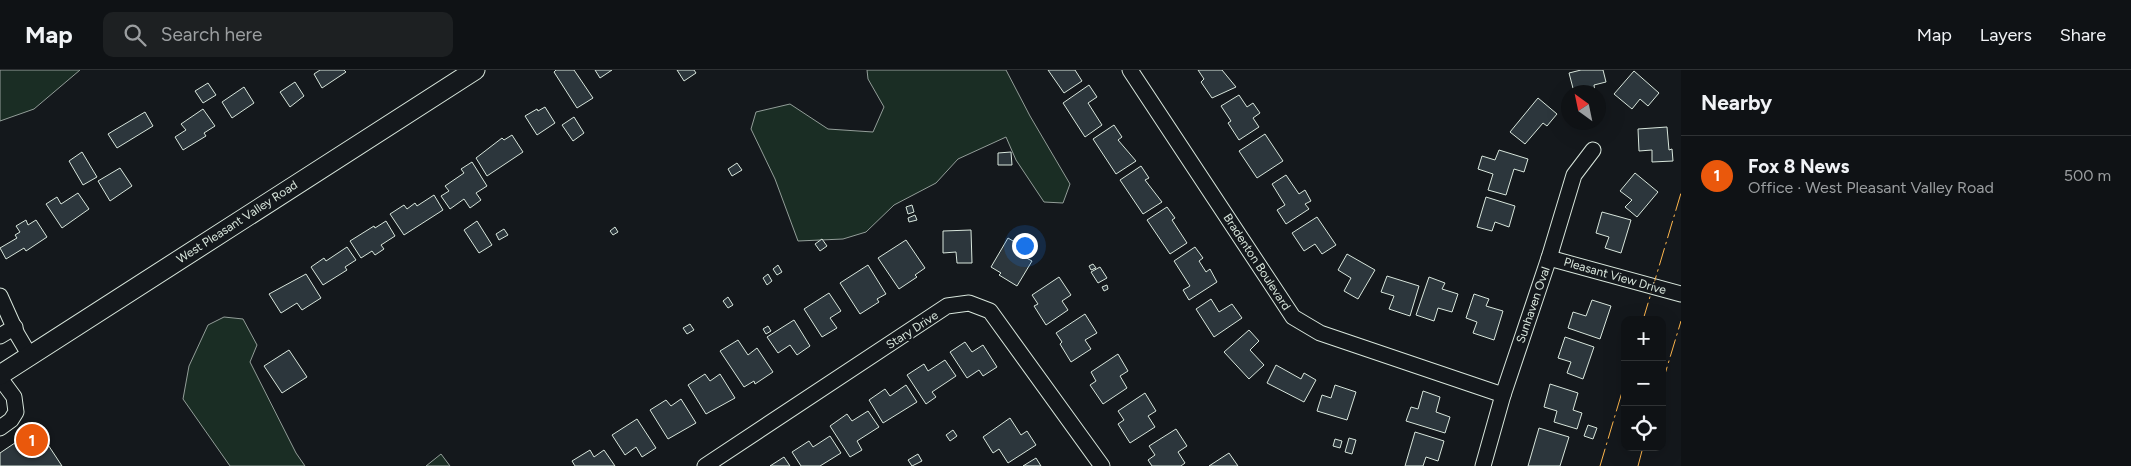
<!DOCTYPE html>
<meta charset="utf-8">
<style>
:root{--surface:#0f1215;--page:#1d2022;--text:#f1f3f6;--muted:#9b9ea0;--line:#2f3234;--accent:#ea580c}
body{margin:0;font-family:Figtree,sans-serif;background:var(--page);color:var(--text)}
.controls{position:absolute;right:15px;bottom:15px;display:grid;overflow:hidden;border-radius:10px;box-shadow:0 5px 20px #0002}
.controls button{width:45px;height:45px;display:grid;place-items:center;padding:0;border:0;border-bottom:1px solid var(--line);background:var(--surface);color:var(--text);font:25px sans-serif}
.compass{position:absolute;left:1561px;top:15px;width:45px;height:45px;border-radius:50%;background:var(--surface);box-shadow:0 5px 20px #0002;rotate:327deg}
.you{position:absolute;left:1024px;top:175px;width:18px;height:18px;margin:-12px;border:4px solid #fff;border-radius:50%;background:#1a73e8;box-shadow:0 0 0 8px #1a73e833}
.badge{display:grid;place-items:center;width:32px;height:32px;border-radius:50%;background:var(--accent);color:#fff;font-size:16px;font-weight:700}
.pin{position:absolute;translate:-50% -50%;border:2px solid #fff;box-shadow:0 1px 5px #0006}
.list{margin:0;padding:0;list-style:none}
h2{display:flex;justify-content:space-between;align-items:center;height:65px;margin:0;padding:0 20px;font-size:21px}
h2 small{font-size:16px;font-weight:400;color:var(--muted)}
.list li{display:grid;grid-template-columns:32px 1fr auto;gap:15px;align-items:center;box-sizing:border-box;height:80px;padding:0 20px;border-top:1px solid var(--line)}
.list b{display:block;font-size:19px;white-space:nowrap}
.list p{margin:0;font-size:16px;white-space:nowrap;color:var(--muted)}
.list em{font-size:16px;font-style:normal;color:var(--muted)}
.icon{flex:none;width:28px;height:28px;fill:none;stroke:currentColor;stroke-width:2;stroke-linecap:round;stroke-linejoin:round}
.map{position:relative;flex:none;width:1681px;height:396px;overflow:hidden}
header{display:flex;align-items:center;gap:30px;box-sizing:border-box;height:70px;padding:0 25px;background:var(--surface);border-bottom:1px solid var(--line)}
header strong{font-size:24px}
nav{display:flex;gap:28px;margin-inline-start:auto;font-size:18px}
.search{width:350px;height:45px;background:var(--page);display:flex;align-items:center;gap:12px;box-sizing:border-box;padding:0 18px;border-radius:10px;color:var(--muted);font-size:19px}
main{display:flex}
aside{flex:1;background:var(--surface)}
.map>svg:first-child{display:block}
</style>
<header>
<strong>Map</strong>
<div class="search"><svg class="icon" aria-label="search" viewBox="0 0 24 24"><circle cx="10" cy="10" r="6"/><path d="M15 15l6 6"/></svg>Search here</div>
<nav><a>Map</a><a>Layers</a><a>Share</a></nav>
</header>
<main>
<div class="map">
<svg width="1681" height="396" viewBox="0 0 1681 396">
<rect width="100%" height="100%" fill="#14181c"/>
<g fill="#1a2d24" stroke="#939e99">
<path d="M0,0H80L34,39L0,51Z"/>
<path d="M867,0H1006L1030,46L1070,114L1063,133L1044,132L1016,90L1006,67L958,89L936,113L894,135L866,162L843,169L798,171L775,109L751,59L756,42L790,34L828,59L873,62L884,37L868,9Z"/>
<path d="M224,247L243,249L257,275L250,292L296,383L305,396H230L183,329L189,296L208,255Z"/>
<path d="M441,384L450,396H426Z"/>
</g>
<g fill="#2c363c" stroke="#d8e6dc">
<path d="M320,0H344L346,2L322,18L314,4Z"/>
<path d="M556,0H574L593,28L577,38L554,2Z"/>
<path d="M595,0H612L600,8Z"/>
<path d="M677,0H694L696,3L684,11Z"/>
<path d="M1048,0H1075L1082,11L1064,23Z"/>
<path d="M1198,0H1222L1236,17L1212,28L1201,12L1204,9Z"/>
<path d="M1581,0H1603L1606,12L1594,15L1595,22H1574L1569,3Z"/>
<path d="M1634,1L1659,23L1648,36L1640,29L1632,39L1614,24Z"/>
<path d="M295,12L304,26L290,37L280,22Z"/>
<path d="M208,13L216,25L203,33L195,21Z"/>
<path d="M1089,15L1097,27L1088,33L1102,55L1085,67L1063,33Z"/>
<path d="M244,17L254,33L232,48L222,32Z"/>
<path d="M1239,25L1247,37L1253,33L1260,43L1253,48L1259,57L1239,70L1228,53L1231,51L1221,36Z"/>
<path d="M1538,28L1557,44L1547,56L1543,53L1525,74L1510,62Z"/>
<path d="M545,37L555,53L537,65L525,46L537,39L538,41Z"/>
<path d="M203,39L215,56L204,63L206,66L183,80L175,67L186,60L181,54Z"/>
<path d="M145,42L153,56L117,78L108,64Z"/>
<path d="M574,47L584,63L573,71L562,55Z"/>
<path d="M1114,55L1122,67L1118,70L1136,91L1116,104L1093,69Z"/>
<path d="M1667,57L1669,80L1672,79L1673,91L1652,92V80L1639,81L1638,59Z"/>
<path d="M1265,64L1283,91L1257,108L1239,81Z"/>
<path d="M512,65L523,82L487,106L476,88L502,68L504,70Z"/>
<path d="M1499,80L1528,89L1524,102L1514,99L1506,125L1488,120L1493,104L1478,99L1482,86L1495,90Z"/>
<path d="M82,82L97,107L83,115L69,91Z"/>
<path d="M1011,82L1012,95H998V83Z"/>
<path d="M472,92L487,116L476,123L481,130L470,138L464,129L450,139L441,126L449,121L445,116L464,103L461,99Z"/>
<path d="M737,93L742,100L732,106L728,99Z"/>
<path d="M1141,96L1149,108L1145,110L1162,132L1143,144L1120,110Z"/>
<path d="M120,98L132,116L110,131L98,111Z"/>
<path d="M1635,103L1658,122L1637,147L1625,137L1632,130L1620,121Z"/>
<path d="M1286,105L1299,124L1305,120L1311,131L1305,134L1309,139L1286,154L1277,140L1285,135L1272,114Z"/>
<path d="M78,123L89,139L62,158L46,134L57,127L61,134Z"/>
<path d="M434,125L443,140L404,165L390,144L404,135L407,139L415,133L417,136Z"/>
<path d="M1486,127L1515,136L1509,157L1495,152L1492,161L1477,157Z"/>
<path d="M912,135L914,142L908,144L906,137Z"/>
<path d="M1167,137L1175,148L1172,150L1187,173L1170,184L1147,150Z"/>
<path d="M1602,142L1631,150L1621,183L1605,178L1609,167L1596,163Z"/>
<path d="M915,145L917,150L909,152L908,148Z"/>
<path d="M1317,147L1336,175L1322,184L1315,174L1304,181L1292,163Z"/>
<path d="M26,150L28,155L36,150L47,167L26,181L24,178L6,189L0,178L17,168L15,165L20,162L16,156Z"/>
<path d="M386,151L395,166L381,175L384,179L375,185L372,181L361,188L350,171L374,156L375,158Z"/>
<path d="M477,151L492,175L479,183L464,160Z"/>
<path d="M615,157L618,162L613,165L610,161Z"/>
<path d="M504,159L508,165L499,170L496,164Z"/>
<path d="M971,160L972,193H957L956,182L943,183V161Z"/>
<path d="M1008,168L1025,178L1021,185L1032,191L1017,216L999,205L1001,203L991,197Z"/>
<path d="M822,169L827,176L820,181L815,174Z"/>
<path d="M906,170L925,198L915,205L917,207L899,219L878,188Z"/>
<path d="M347,177L356,190L345,197L347,200L323,215L311,197L324,188L326,191Z"/>
<path d="M1195,177L1203,188L1199,191L1206,202L1210,199L1217,212L1189,230L1183,220L1190,216L1174,191Z"/>
<path d="M1347,184L1375,200L1358,229L1344,221L1351,208L1338,200Z"/>
<path d="M1093,194L1096,198L1091,200L1089,196Z"/>
<path d="M778,195L782,202L777,205L773,199Z"/>
<path d="M868,195L886,224L877,229L879,232L860,244L840,213Z"/>
<path d="M1100,197L1107,208L1098,213L1091,202Z"/>
<path d="M306,204L321,228L302,240L297,233L281,243L269,224Z"/>
<path d="M768,204L772,211L767,215L763,208Z"/>
<path d="M1387,206L1419,216L1410,246L1389,239L1394,226L1381,222Z"/>
<path d="M1059,207L1071,225L1062,231L1068,240L1046,255L1034,236L1038,234L1032,225Z"/>
<path d="M1429,207L1445,213L1442,219L1458,224L1452,242L1438,238L1434,251L1416,245Z"/>
<path d="M1107,215L1108,219L1104,221L1102,217Z"/>
<path d="M829,223L841,241L830,248L837,258L822,267L804,239Z"/>
<path d="M1474,224L1489,229L1486,236L1503,241L1494,270L1473,263L1477,252L1466,248Z"/>
<path d="M728,227L733,235L728,238L723,231Z"/>
<path d="M1211,229L1219,242L1232,234L1242,248L1214,267L1196,239Z"/>
<path d="M1592,230L1611,236L1600,269L1568,258L1573,242L1586,246Z"/>
<path d="M1085,244L1097,263L1085,270L1091,279L1071,292L1060,274L1062,272L1056,263Z"/>
<path d="M794,250L810,276L797,285L790,275L778,283L767,267Z"/>
<path d="M690,254L694,260L687,264L683,258Z"/>
<path d="M768,256L771,261L766,264L763,259Z"/>
<path d="M1249,260L1259,271L1250,280L1264,295L1249,309L1224,282Z"/>
<path d="M1565,267L1594,277L1583,309L1567,303L1571,292L1558,288Z"/>
<path d="M738,270L748,285L757,278L773,302L755,314L754,311L744,317L720,281Z"/>
<path d="M965,272L972,282L983,275L997,297L983,306L979,300L967,308L950,282Z"/>
<path d="M289,280L307,307L282,323L264,296Z"/>
<path d="M1118,284L1128,301L1120,306L1127,318L1103,334L1090,315L1096,311L1091,302Z"/>
<path d="M945,290L956,306L932,322L936,327L926,334L907,305L924,294L928,301Z"/>
<path d="M1276,295L1301,309L1304,303L1316,310L1304,332L1267,313Z"/>
<path d="M705,304L710,311L720,304L735,328L706,344L688,315Z"/>
<path d="M1550,314L1578,323L1573,340L1582,343L1577,359L1554,352L1557,341L1544,337Z"/>
<path d="M906,315L917,332L883,353L869,330L885,319L890,326Z"/>
<path d="M1335,315L1356,322L1347,350L1317,341L1322,325L1331,328Z"/>
<path d="M1423,321L1440,327L1436,342L1450,347L1445,363L1406,351L1411,337L1418,339Z"/>
<path d="M1145,323L1156,341L1148,346L1155,357L1130,373L1118,354L1124,350L1118,341Z"/>
<path d="M681,329L696,353L668,369L650,340L666,330L671,336Z"/>
<path d="M868,341L879,357L857,371L862,380L850,387L830,356L847,344L852,351Z"/>
<path d="M1010,348L1021,365L1027,361L1036,375L1008,393L999,379L993,383L983,367Z"/>
<path d="M637,349L656,378L642,387L636,377L625,385L612,365Z"/>
<path d="M1588,355L1597,358L1593,369L1584,366Z"/>
<path d="M37,358L62,396H0V383Z"/>
<path d="M1539,358L1569,367L1560,396H1528Z"/>
<path d="M1176,359L1187,376L1178,382L1185,393L1181,396H1152L1148,390L1155,385L1149,376Z"/>
<path d="M953,360L957,366L950,371L946,365Z"/>
<path d="M1415,362L1444,371L1438,391L1426,387L1423,396H1405Z"/>
<path d="M830,366L841,383L820,396H801L792,382L809,371L813,377Z"/>
<path d="M1349,368L1356,370L1352,384L1345,382Z"/>
<path d="M1335,369L1342,371L1340,378L1333,376Z"/>
<path d="M590,380L594,387L604,380L615,396H575L572,391Z"/>
<path d="M1229,383L1238,396H1209Z"/>
<path d="M918,384L922,391L912,396L908,390Z"/>
<path d="M784,387L790,396H770Z"/>
<path d="M1036,388L1041,396H1023Z"/>
</g>
<g fill="none" stroke-linecap="round" stroke-linejoin="round">
<defs>
<g id="minor">
<path d="M1130,0L1293,247L1320,263L1503,325"/>
<path d="M1549,188L1681,224"/>
<path d="M0,226L17,264L30,286"/>
<path d="M0,266L15,257"/>
<path d="M0,308L14,327L16,342L11,350L0,358"/>
<path d="M705,396L947,236L969,233L990,241L1102,396"/>
<path d="M1483,396L1503,325L1549,188L1574,105L1593,80"/>
</g>
<path id="major" d="M0,305L475,0"/>
</defs>
<use href="#minor" stroke="#d8e6dc" stroke-width="17"/>
<use href="#major" stroke="#d8e6dc" stroke-width="21"/>
<use href="#minor" stroke="#14181c" stroke-width="15"/>
<use href="#major" stroke="#14181c" stroke-width="19"/>
<g stroke="#ffb74d" stroke-width="1" stroke-dasharray="18 4 2.5 4" stroke-linecap="butt">
<path d="M1643,250L1681,123"/>
<path d="M1662,314L1681,251"/>
<path d="M1600,396L1625,312"/>
<path d="M1638,396L1643,377"/>
</g>
</g>
<g text-anchor="middle" stroke-width="4" stroke-linejoin="round" paint-order="stroke">
<g font-size="12" fill="#d8e6dc" stroke="#14181c">
<text transform="translate(237 152) rotate(-33)" y="4">West Pleasant Valley Road</text>
<text transform="translate(1257 192) rotate(57)" y="4">Bradenton Boulevard</text>
<text transform="translate(1615 206) rotate(16)" y="4">Pleasant View Drive</text>
<text transform="translate(1533 235) rotate(-71)" y="4">Sunhaven Oval</text>
<text transform="translate(912 260) rotate(-33)" y="4">Stary Drive</text>
</g>
</g>
</svg>
<div class="controls">
<button>+</button>
<button>−</button>
<button><svg class="icon" aria-label="locate" viewBox="0 0 24 24"><circle cx="12" cy="12" r="6"/><path d="M12 2v4M12 18v4M2 12h4M18 12h4"/></svg></button>
</div>
<svg class="compass" viewBox="-18 -18 36 36"><path d="M0-13l5 13h-10z" fill="#e53935"/><path d="M0 13l5-13h-10z" fill="#9b9ea0"/></svg>
<div class="you"></div>
<div class="pin badge" style="left:32px;top:370px">1</div>
</div>
<aside>
<h2>Nearby<small></small></h2>
<ul class="list">
<li><span class="badge">1</span><div><b>Fox 8 News</b><p>Office · West Pleasant Valley Road</p></div><em>500 m</em></li>
</ul>
</aside>
</main>
